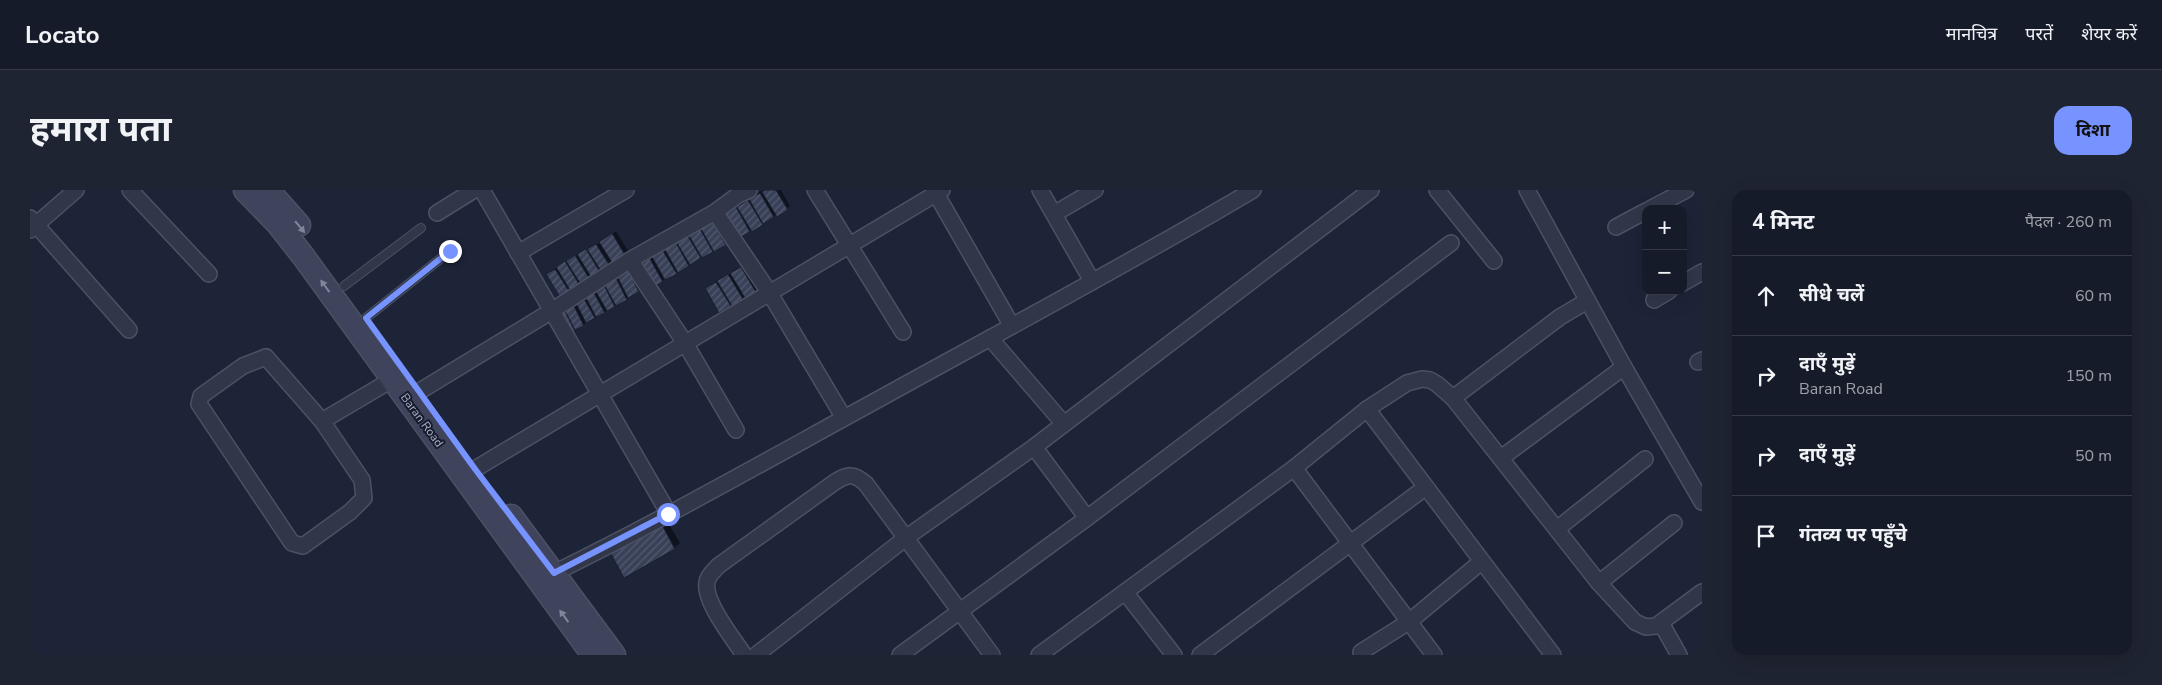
<!DOCTYPE html>
<html lang="hi">
<meta charset="utf-8">
<style>
:root{--surface:#161b2a;--page:#1f2432;--text:#f1f3f6;--muted:#9ea1a8;--line:#353947;--accent:#7793ff}
body{margin:0;font-family:"Nunito Sans","Noto Sans Devanagari",sans-serif;background:var(--page);color:var(--text)}
.controls{position:absolute;right:15px;top:15px;display:grid;overflow:hidden;border-radius:10px;box-shadow:0 5px 20px #0002}
.controls button{width:45px;height:45px;display:grid;place-items:center;padding:0;border:0;border-bottom:1px solid var(--line);background:var(--surface);color:var(--text);font:25px sans-serif}
.stop{position:absolute;width:15px;height:15px;margin:-11px;border:4px solid #7793ff;border-radius:50%;background:#fff}
.stop.end{background:#7793ff;border-color:#fff;box-shadow:0 1px 5px #0008}
.list{margin:0;padding:0;list-style:none}
h2{display:flex;justify-content:space-between;align-items:center;height:65px;margin:0;padding:0 20px;font-size:21px}
h2 small{font-size:16px;font-weight:400;color:var(--muted)}
.list li{display:grid;grid-template-columns:32px 1fr auto;gap:15px;align-items:center;box-sizing:border-box;height:80px;padding:0 20px;border-top:1px solid var(--line)}
.list b{display:block;font-size:19px;white-space:nowrap}
.list p{margin:0;font-size:16px;white-space:nowrap;color:var(--muted)}
.list em{font-size:16px;font-style:normal;color:var(--muted)}
.icon{flex:none;width:28px;height:28px;fill:none;stroke:currentColor;stroke-width:2;stroke-linecap:round;stroke-linejoin:round}
.map{position:relative;flex:none;width:1672px;height:465px;overflow:hidden;border-radius:15px}
header{display:flex;align-items:center;gap:30px;box-sizing:border-box;height:70px;padding:0 25px;background:var(--surface);border-bottom:1px solid var(--line)}
header strong{font-size:24px}
nav{display:flex;gap:28px;margin-inline-start:auto;font-size:18px}
.intro{display:flex;align-items:center;justify-content:space-between;box-sizing:border-box;height:120px;padding:0 30px}
h1{margin:0;font-size:35px}
.button{padding:12px 22px;border-radius:15px;background:var(--accent);color:#111;font-size:18px;font-weight:700}
main{display:flex;gap:30px;padding:0 30px}
aside{flex:1;background:var(--surface);border-radius:15px;box-shadow:0 5px 20px #0002}
.map>svg:first-child{display:block}
</style>
<header>
<strong>Locato</strong>
<nav><a>मानचित्र</a><a>परतें</a><a>शेयर करें</a></nav>
</header>
<div class="intro"><h1>हमारा पता</h1><a class="button">दिशा</a></div>
<main>
<div class="map">
<svg width="1672" height="465" viewBox="0 0 1672 465">
<defs>
<pattern id="building-hatch" width="6" height="6" patternUnits="userSpaceOnUse" patternTransform="scale(1.25)"><rect width="6" height="6" fill="#394159"/><path d="M-1 1l2-2M0 6l6-6M5 7l2-2" fill="none" stroke="#535a6f"/></pattern>
</defs>
<rect width="100%" height="100%" fill="#1d2438"/>
<g fill="#0007">
<path d="M733,0H751L760,16L719,41L696,24Z"/>
<path d="M685,28L698,51L623,96L609,73Z"/>
<path d="M586,41L598,61L579,75L561,84L538,100L518,84L531,74L571,52Z"/>
<path d="M715,75L729,98L725,101L700,115L676,98Z"/>
<path d="M601,77L612,97L597,109L537,144L526,124Z"/>
<path d="M636,329L650,353L644,358L595,386Z"/>
</g>
<g fill="url(#building-hatch)" stroke="#191e2f">
<path d="M735,0H746L758,20L747,27L732,2Z"/>
<path d="M730,3L744,27L733,34L719,9Z"/>
<path d="M718,10L733,35L722,42L707,17Z"/>
<path d="M706,17L720,42L709,48L694,24Z"/>
<path d="M681,30L696,55L684,62L670,37Z"/>
<path d="M669,37L683,62L672,68L658,44Z"/>
<path d="M582,43L595,65L583,74L569,52Z"/>
<path d="M656,43L671,68L660,75L645,50Z"/>
<path d="M645,51L659,76L648,83L634,58Z"/>
<path d="M566,54L580,76L571,81L557,59Z"/>
<path d="M556,59L570,82L561,87L547,64Z"/>
<path d="M632,59L647,84L635,90L621,65Z"/>
<path d="M545,65L559,88L550,93L536,71Z"/>
<path d="M619,67L633,92L622,98L608,73Z"/>
<path d="M535,71L549,94L540,100L526,77Z"/>
<path d="M711,77L726,102L715,108L700,83Z"/>
<path d="M525,79L539,101L530,107L516,84Z"/>
<path d="M598,80L609,102L598,108L587,86Z"/>
<path d="M698,84L713,109L702,116L687,91Z"/>
<path d="M586,88L597,110L586,116L574,94Z"/>
<path d="M686,92L701,116L689,123L675,98Z"/>
<path d="M574,95L585,117L577,121L565,100Z"/>
<path d="M563,101L575,123L566,127L555,106Z"/>
<path d="M553,107L565,128L556,133L545,111Z"/>
<path d="M543,114L554,136L545,140L534,119Z"/>
<path d="M534,119L545,141L536,145L525,124Z"/>
<path d="M631,333L645,359L594,388L580,362Z"/>
</g>
<g fill="none" stroke-linecap="round" stroke-linejoin="round">
<defs>
<g id="service">
<path d="M314,96L391,38"/>
<path d="M336,128L420,61"/>
</g>
<g id="minor">
<path d="M100,0L179,84"/>
<path d="M452,0L639,324"/>
<path d="M785,0L873,142"/>
<path d="M904,0L982,136"/>
<path d="M1010,0L1062,91"/>
<path d="M1407,0L1464,71"/>
<path d="M1497,0L1594,177L1672,312"/>
<path d="M1620,19L1656,0"/>
<path d="M685,22L739,102L814,228"/>
<path d="M407,23L444,0"/>
<path d="M1024,24L1065,0"/>
<path d="M0,28L99,140"/>
<path d="M1586,37L1616,21"/>
<path d="M0,40L46,0"/>
<path d="M488,63L596,0"/>
<path d="M600,70L655,153L706,240"/>
<path d="M1653,93L1672,82"/>
<path d="M1624,110L1639,101"/>
<path d="M960,148L1034,234"/>
<path d="M1668,172L1672,170"/>
<path d="M390,201L520,122L600,70L685,22L708,5L719,0"/>
<path d="M1423,208L1530,127L1557,111"/>
<path d="M1337,219L1523,465"/>
<path d="M292,231L236,167L213,176L171,206L169,214L262,353L273,356L320,322L334,308L332,290L292,231L363,189"/>
<path d="M1004,257L1057,328"/>
<path d="M1471,268L1594,177"/>
<path d="M1264,278L1404,465"/>
<path d="M445,279L912,0"/>
<path d="M1527,339L1615,269"/>
<path d="M524,383C634,329 741,268 849,209C974,140 1100,73 1223,0"/>
<path d="M1569,393L1644,333"/>
<path d="M1095,402L1144,465"/>
<path d="M1631,433L1649,465"/>
<path d="M1331,462L1380,431L1451,372"/>
<path d="M714,465C703,448 673,411 677,392C678,385 684,381 688,376L805,292C818,284 824,283 836,294L962,465"/>
<path d="M726,465L877,347L1004,257L1341,0"/>
<path d="M870,465L1057,328L1421,53"/>
<path d="M1009,465L1264,278L1337,219L1377,193L1392,189L1400,190L1407,194L1423,208L1569,393L1605,432L1616,437L1626,436L1672,402"/>
<path d="M1170,465L1396,297"/>
</g>
<g id="secondary">
<path d="M215,0L248,34L273,66L563,465"/>
<path d="M238,0L269,35"/>
<path d="M481,326L584,465"/>
</g>
</defs>
<use href="#service" stroke="#4c5164" stroke-width="10"/>
<use href="#minor" stroke="#4c5164" stroke-width="18"/>
<use href="#secondary" stroke="#4c5164" stroke-width="25"/>
<use href="#service" stroke="#313749" stroke-width="8"/>
<use href="#minor" stroke="#313749" stroke-width="15"/>
<use href="#secondary" stroke="#3f445c" stroke-width="22"/>
</g>
<defs><path id="oneway-solid" d="M-6-.8H1V-3.2L6.5 0L1 3.2V.8H-6Z" transform="scale(1.25)"/></defs>
<g fill="#80859c">
<use href="#oneway-solid" transform="translate(270 37) rotate(50)"/>
<use href="#oneway-solid" transform="translate(295 96) rotate(-126)"/>
<use href="#oneway-solid" transform="translate(534 426) rotate(-126)"/>
</g>
<g fill="none" stroke-linecap="round" stroke-linejoin="round">
<path stroke="#7793ff" stroke-width="6" d="M420,61L336,128L445,279L524,383L638,324"/>
</g>
<g text-anchor="middle" stroke-width="4" stroke-linejoin="round" paint-order="stroke">
<g font-size="12" fill="#abb0c6" stroke="#171c2d">
<text transform="translate(392 230) rotate(54)" y="4">Baran Road</text>
</g>
</g>
</svg>
<div class="controls">
<button>+</button>
<button>−</button>
</div>
<div class="stop" style="left:638px;top:324px"></div>
<div class="stop end" style="left:420px;top:61px"></div>
</div>
<aside>
<h2>4 मिनट<small>पैदल · 260 m</small></h2>
<ul class="list">
<li><svg class="icon" aria-label="ahead" viewBox="0 0 24 24"><path d="M12 20V5M6 11l6-6 6 6"/></svg><div><b>सीधे चलें</b></div><em>60 m</em></li>
<li><svg class="icon" aria-label="right" viewBox="0 0 24 24"><path d="M7 20v-9h11M14 6l5 5-5 5"/></svg><div><b>दाएँ मुड़ें</b><p>Baran Road</p></div><em>150 m</em></li>
<li><svg class="icon" aria-label="right" viewBox="0 0 24 24"><path d="M7 20v-9h11M14 6l5 5-5 5"/></svg><div><b>दाएँ मुड़ें</b></div><em>50 m</em></li>
<li><svg class="icon" aria-label="arrive" viewBox="0 0 24 24"><path d="M6 21V4h12l-3 4 3 4H6"/></svg><div><b>गंतव्य पर पहुँचे</b></div></li>
</ul>
</aside>
</main>
